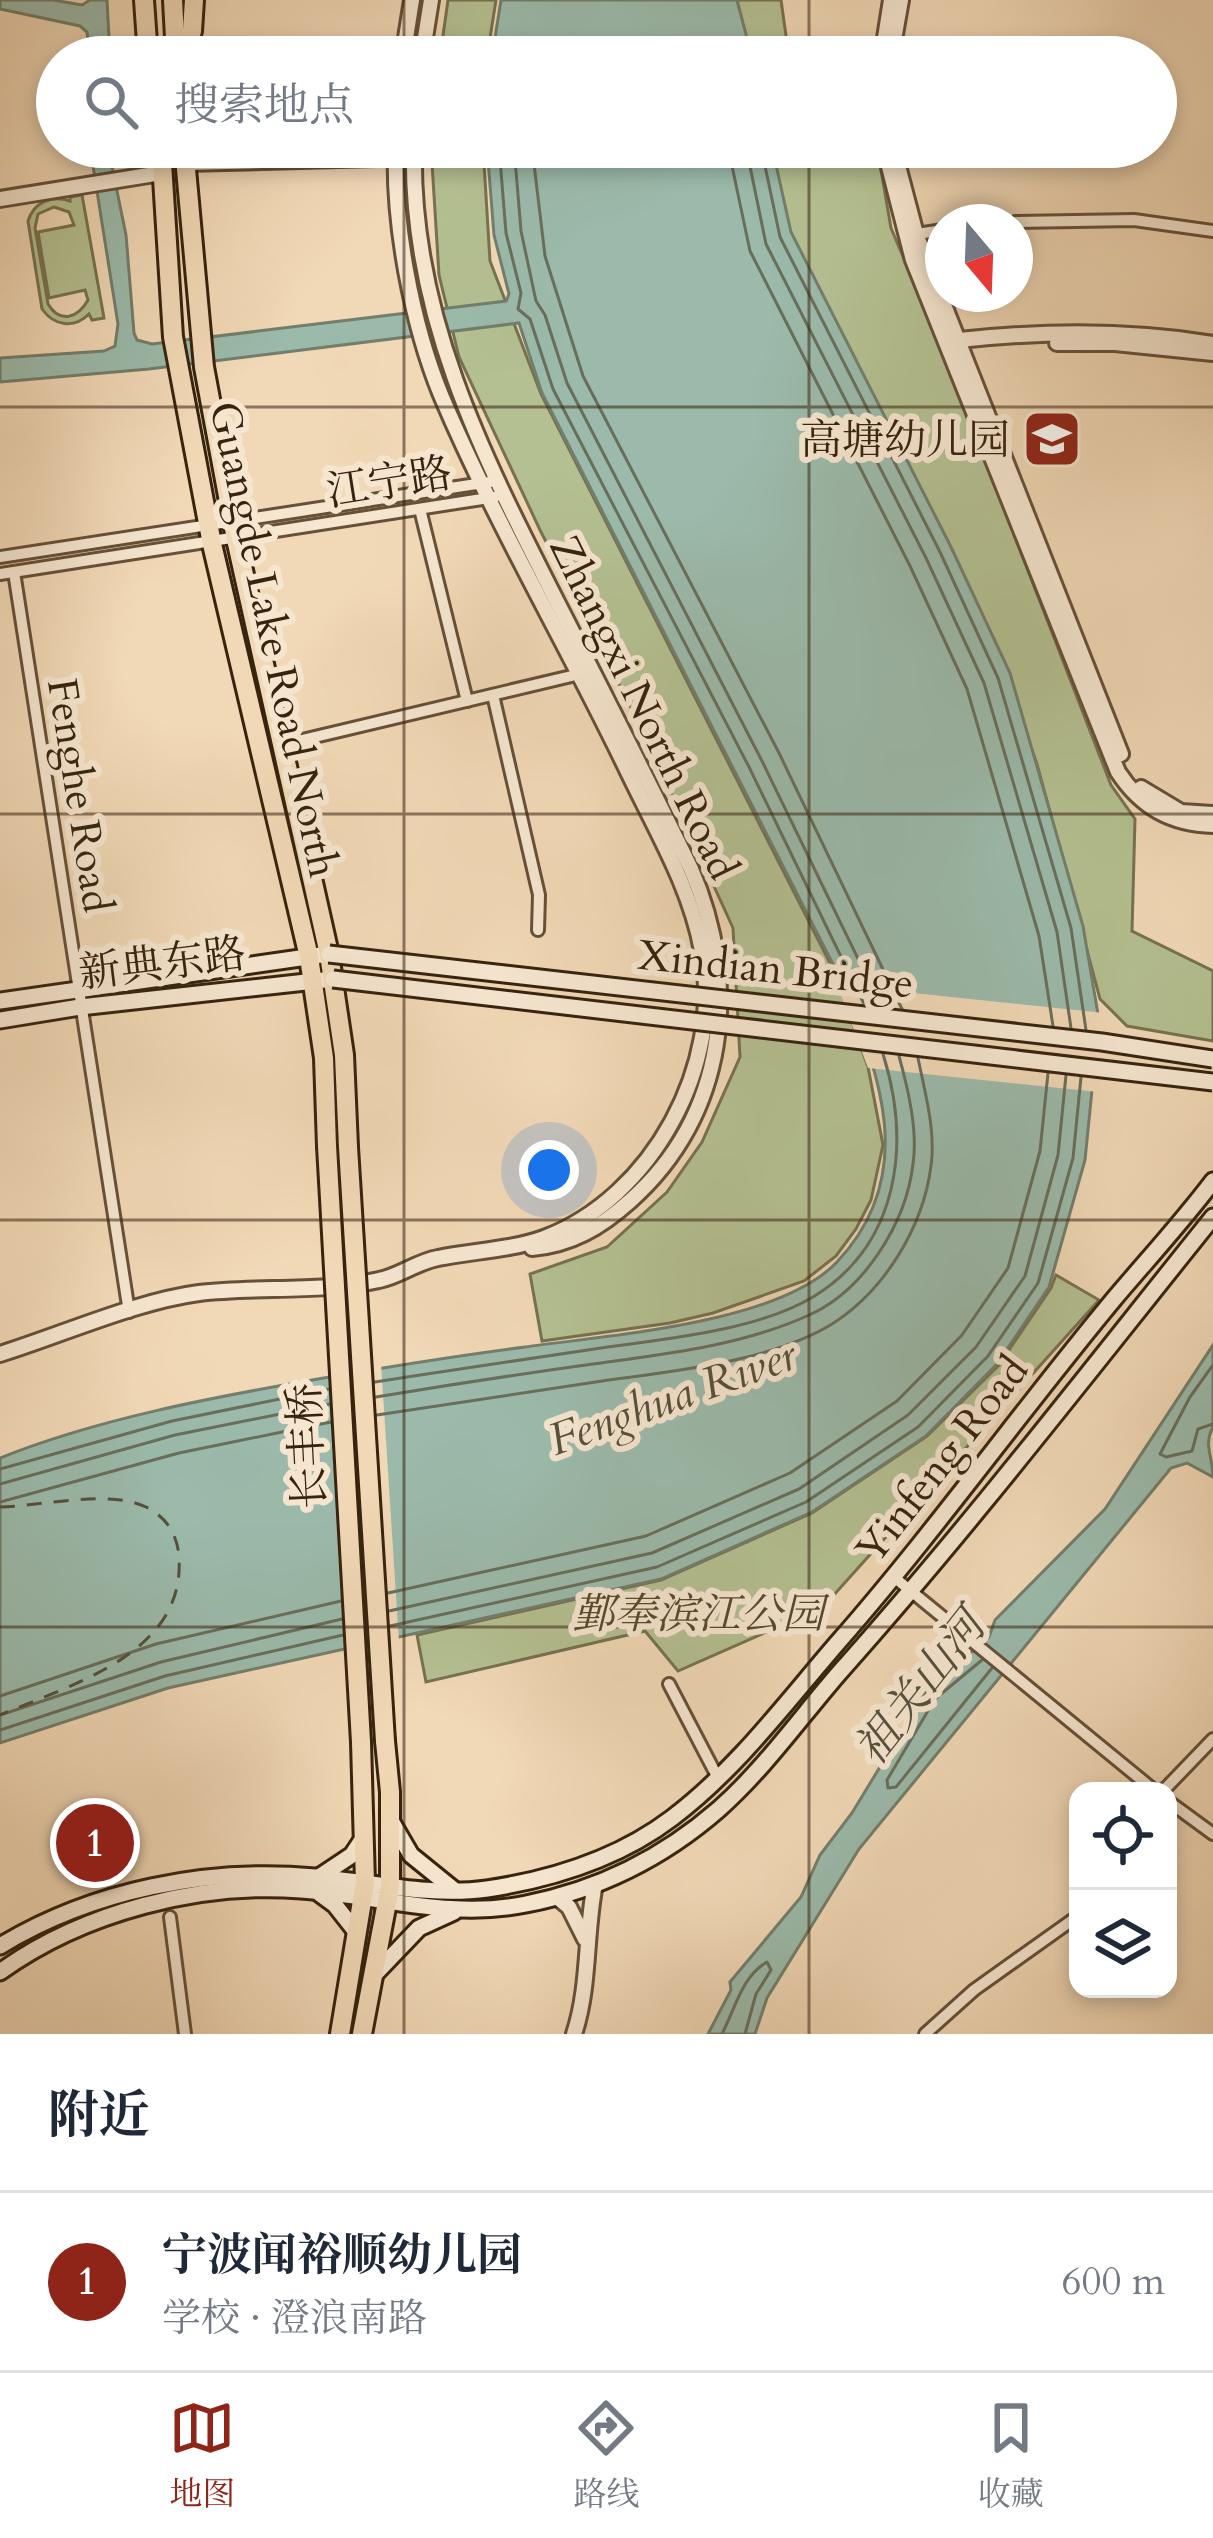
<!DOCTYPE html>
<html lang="zh">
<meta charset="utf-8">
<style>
:root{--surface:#fff;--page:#f2f2f3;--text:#1f2937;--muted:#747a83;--line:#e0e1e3;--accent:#8f2418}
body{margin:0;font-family:Cardo,"Noto Serif SC",serif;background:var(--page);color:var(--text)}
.controls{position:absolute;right:36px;bottom:36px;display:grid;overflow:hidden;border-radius:24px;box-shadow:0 6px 18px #0003}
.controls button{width:108px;height:108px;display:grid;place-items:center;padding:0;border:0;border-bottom:3px solid var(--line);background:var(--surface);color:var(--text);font:60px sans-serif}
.compass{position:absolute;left:925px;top:204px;width:108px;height:108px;border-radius:50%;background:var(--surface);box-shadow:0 6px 18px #0003;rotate:161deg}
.you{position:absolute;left:549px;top:1170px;width:42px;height:42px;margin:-30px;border:9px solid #fff;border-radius:50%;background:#1a73e8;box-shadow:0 0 0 18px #1a73e833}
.badge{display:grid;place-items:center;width:78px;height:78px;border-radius:50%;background:var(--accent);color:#fff;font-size:39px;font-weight:700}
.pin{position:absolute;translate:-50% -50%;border:6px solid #fff;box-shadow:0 3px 12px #0006}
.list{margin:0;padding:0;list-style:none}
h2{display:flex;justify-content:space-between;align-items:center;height:156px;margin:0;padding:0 48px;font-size:51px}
h2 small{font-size:39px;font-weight:400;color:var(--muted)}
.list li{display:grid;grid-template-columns:78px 1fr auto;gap:36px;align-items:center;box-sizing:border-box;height:180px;padding:0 48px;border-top:3px solid var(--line)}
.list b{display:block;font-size:45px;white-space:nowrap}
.list p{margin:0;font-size:39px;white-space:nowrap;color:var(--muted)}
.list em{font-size:39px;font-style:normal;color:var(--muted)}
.icon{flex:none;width:66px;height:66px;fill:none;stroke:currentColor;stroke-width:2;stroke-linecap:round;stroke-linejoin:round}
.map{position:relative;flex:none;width:1213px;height:2034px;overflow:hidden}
.search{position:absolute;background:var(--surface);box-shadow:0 6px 18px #0003;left:36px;right:36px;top:36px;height:132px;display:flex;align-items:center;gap:30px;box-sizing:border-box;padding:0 42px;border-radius:66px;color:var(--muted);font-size:45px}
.sheet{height:336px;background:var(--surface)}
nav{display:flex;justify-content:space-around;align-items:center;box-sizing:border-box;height:168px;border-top:3px solid var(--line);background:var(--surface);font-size:33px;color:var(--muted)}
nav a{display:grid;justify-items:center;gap:6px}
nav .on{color:var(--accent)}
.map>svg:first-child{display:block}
</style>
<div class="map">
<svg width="1213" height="2034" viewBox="0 0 1213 2034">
<rect width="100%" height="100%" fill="#f1d8b6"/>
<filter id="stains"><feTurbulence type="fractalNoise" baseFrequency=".00167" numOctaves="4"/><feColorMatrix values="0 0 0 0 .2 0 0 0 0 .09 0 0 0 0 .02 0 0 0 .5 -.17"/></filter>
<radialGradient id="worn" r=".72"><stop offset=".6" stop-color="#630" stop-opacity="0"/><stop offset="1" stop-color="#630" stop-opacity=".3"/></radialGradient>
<g fill="#b4c092" stroke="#767250" stroke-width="3" fill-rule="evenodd">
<path d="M448,0H496L487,57H440Z"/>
<path d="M727,0H781L789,57H740Z"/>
<path d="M431,147H483L490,261L541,394L834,971L868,1067L883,1145L871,1200L856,1229L836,1256L804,1281L713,1313L670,1323L542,1341L530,1274L607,1247L667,1192L702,1142L740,1057L733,928L645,735L540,530L459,357L439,275Z"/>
<path d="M761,147H877L891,228L943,351L1111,785L1135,819L1132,931L1213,971V1041L1127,1026L1100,999L1037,764L990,637L810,277L768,179Z"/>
<path d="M82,195L104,318L92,320L89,314C74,329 54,326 42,309L28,221C34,202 51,195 70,201V197ZM54,207L69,212L74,225L38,232L49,298L85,290L88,300C78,318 60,324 48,304L35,228L38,214Z"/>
<path d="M1056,1275L1099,1300L823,1607L678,1671L645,1631L426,1682L417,1635L661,1580L812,1513L927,1436L998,1366L1051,1288Z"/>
</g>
<g fill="#9bbaab" stroke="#737e6c" stroke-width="3">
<path d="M0,0H53L82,5L90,0H107L110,57H90L87,32L80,26L0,9Z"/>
<path d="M501,0H737L752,57H492Z"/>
<path d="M90,147H108L126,235L134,333L137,340L152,344L506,301L509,294L494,235L487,147H772L791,232L951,547L1010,673L1083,926L1099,1020L1085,1160L1049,1287L997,1364L926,1436L812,1512L661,1579L168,1688L0,1743V1458C97,1419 214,1397 318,1379C387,1367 456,1356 525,1347C608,1335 778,1324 837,1262C918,1176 881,1077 842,982L542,393L519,323L149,369L0,382V358L104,351L115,346L118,324Z"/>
<path d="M1213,1345V1427C1203,1445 1213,1457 1213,1477L1187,1463L1171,1468L859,1849L767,1998L755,2034H708L731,1990L730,1982L801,1897L820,1855L852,1813L926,1691L989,1637L995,1620L1105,1509Z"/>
</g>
<g fill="#f1d8b6">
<path d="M837,985L1104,1013L1098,1092L868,1068Z"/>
<path d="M381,1363L399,1642L348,1652L330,1371Z"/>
</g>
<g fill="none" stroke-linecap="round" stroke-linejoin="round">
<g stroke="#696e5c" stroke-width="3">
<path d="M499,147L506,233L521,293L518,309L530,319L553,389L749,767L864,1004"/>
<path d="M514,147L521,231L536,301L545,315L567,383L762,761L881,1006"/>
<path d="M532,147L545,256L583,376L779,753L902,1009"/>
<path d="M728,147L750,251L910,566L967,689L1039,936L1053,1026"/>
<path d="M746,147L766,244L926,558L984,683L1057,932L1071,1028"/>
<path d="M761,147L780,237L940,552L998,678L1071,928L1086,1030"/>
<path d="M1213,1365L1190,1397L1160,1454L1166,1457L1192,1451L1198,1429L1213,1424"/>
<path d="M375,1382C450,1370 525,1359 601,1348C665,1339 756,1331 813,1297C900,1244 911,1143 883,1054"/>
<path d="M376,1397C448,1385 520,1374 593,1364C665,1354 740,1346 807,1316C863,1292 906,1224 913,1164C918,1130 908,1089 899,1056"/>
<path d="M377,1415C452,1403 527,1392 602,1381C673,1371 770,1362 832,1324C884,1291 923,1228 931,1166C936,1131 925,1093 918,1058"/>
<path d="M0,1469L172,1421L329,1389"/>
<path d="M0,1484L175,1435L330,1404"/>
<path d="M0,1502L179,1453L331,1422"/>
<path d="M388,1593L646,1536L790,1473L897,1401L962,1335L1008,1268L1040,1151L1048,1073"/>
<path d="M389,1611L652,1553L799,1489L908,1415L976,1347L1025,1276L1058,1155L1066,1075"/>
<path d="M390,1626L657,1567L806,1502L918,1427L988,1356L1038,1283L1073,1158L1081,1077"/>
<path d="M982,1660L935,1699L887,1780L888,1788L896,1787L992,1668"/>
<path d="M0,1696L156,1644L341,1601"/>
<path d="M0,1715L161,1662L342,1619"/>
<path d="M0,1730L165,1676L343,1635"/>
<path d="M722,2034C735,2009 742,1976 767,1962L771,1970L756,1994L745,2034"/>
</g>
<path stroke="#55503d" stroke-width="3" stroke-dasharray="15 12" stroke-linecap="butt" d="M0,1507C43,1506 108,1489 146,1507C167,1517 178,1536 179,1558C185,1654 72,1684 0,1715"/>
<defs>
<g id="minor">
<path d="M185,165L414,159"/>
<path d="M1015,222L1134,220L1213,231"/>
<path d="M911,235L943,230"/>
<path d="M420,509L467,701"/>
<path d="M0,557L496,481"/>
<path d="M14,572L129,1312"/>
<path d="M0,574L495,497"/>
<path d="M493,695L539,895L538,930"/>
<path d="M281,745L580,674"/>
<path d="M895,1578L1155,1791"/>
<path d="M669,1684L718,1778"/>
<path d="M1163,1791L1213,1739"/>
<path d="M1168,1801L1213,1834"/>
<path d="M170,1917L185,2034"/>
<path d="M925,2034L974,1990L1078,1916"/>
</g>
<g id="tertiary">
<path d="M403,57L412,0"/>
<path d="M422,57L431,0"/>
<path d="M882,57L891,0"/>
<path d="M891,57L901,0"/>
<path d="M414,147C410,313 482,454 555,598C601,688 647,778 691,869C741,984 727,1115 630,1201C601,1227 571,1245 532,1248"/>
<path d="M884,147L913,260L1118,772C1141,807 1171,824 1213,825"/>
<path d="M893,147L916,234L1121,754"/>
<path d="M0,199L161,173"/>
<path d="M949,341C1037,331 1125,329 1213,344"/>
<path d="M1057,343H1115L1213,353"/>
<path d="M1141,788L1181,812L1213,814"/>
<path d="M0,1354C61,1335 137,1301 199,1293C258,1286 321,1293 379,1280C400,1276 416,1262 438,1258C472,1251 511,1250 544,1238C653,1197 724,1064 702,951C691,889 657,832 630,776C569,648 496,525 441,395C412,324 393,223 396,147"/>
<path d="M557,1897L569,1907L585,1939"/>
<path d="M574,2034C590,1986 585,1934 595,1884"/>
</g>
<g id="secondary">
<path d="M0,1001L321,955"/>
<path d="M0,1020L80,1007L324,980"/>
<path d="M390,1819L411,1855L453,1889"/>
<path d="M319,1877L352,1855L364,1837"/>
<path d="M320,1894L335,1905L357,1933"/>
<path d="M0,1946C92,1890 208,1867 315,1877C371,1882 430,1897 487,1889C553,1879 618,1859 672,1818C737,1769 787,1701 840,1640C936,1530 1021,1411 1114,1299C1147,1260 1182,1222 1213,1181"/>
<path d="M0,1972C83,1912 200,1882 301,1890C377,1895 450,1920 526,1904C598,1890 664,1857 719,1809C764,1769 800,1718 839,1673C970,1526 1090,1370 1213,1217"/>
<path d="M375,1974L419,1928L454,1912"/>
</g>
<g id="primary">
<path d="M144,0L148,57"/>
<path d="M173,0L176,57"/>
<path d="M184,57L192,31L194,0"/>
<path d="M161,147L173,337L212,544L309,957L324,1058L327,1146"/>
<path d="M184,147L204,367L236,539L329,954L344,1055L348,1147"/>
<path d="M340,2034L365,1883L361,1742"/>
<path d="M362,2034L390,1886V1792L385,1741"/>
</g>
</defs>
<use href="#minor" stroke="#665038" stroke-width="16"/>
<use href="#tertiary" stroke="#665038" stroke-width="20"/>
<use href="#secondary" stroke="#37230e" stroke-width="21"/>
<use href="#primary" stroke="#37230e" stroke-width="24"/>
<use href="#minor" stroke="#f6e6d0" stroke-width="10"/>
<use href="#tertiary" stroke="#f6e6d0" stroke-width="14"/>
<use href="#secondary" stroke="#f6e6d0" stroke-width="15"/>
<use href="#primary" stroke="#f1d8b6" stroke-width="18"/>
<defs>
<g id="secondary-bridge">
<path d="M329,954L1102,1042L1213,1059"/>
<path d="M333,979L1213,1082"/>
</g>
<g id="primary-bridge">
<path d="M327,1146L361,1742"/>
<path d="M348,1147L385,1741"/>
</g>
</defs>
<use href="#secondary-bridge" stroke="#37230e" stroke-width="21" stroke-linecap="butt"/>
<use href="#primary-bridge" stroke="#37230e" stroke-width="24" stroke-linecap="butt"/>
<use href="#secondary-bridge" stroke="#f6e6d0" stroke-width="15"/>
<use href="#primary-bridge" stroke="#f1d8b6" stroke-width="18"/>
</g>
<path fill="none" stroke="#37230e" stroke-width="3" stroke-opacity="0.55" d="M404,0V57M809,0V57M404,147V2034M809,147V2034M0,407H1213M0,814H1213M0,1220H1213M0,1627H1213"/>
<defs>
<symbol id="school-square" viewBox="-11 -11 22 22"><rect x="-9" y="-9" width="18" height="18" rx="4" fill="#8f2418" stroke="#f6e6d0"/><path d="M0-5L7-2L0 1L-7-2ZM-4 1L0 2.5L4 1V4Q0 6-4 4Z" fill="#fff"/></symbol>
</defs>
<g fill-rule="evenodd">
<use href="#school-square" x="1019" y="406" width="66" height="66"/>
</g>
<g text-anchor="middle" stroke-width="12" stroke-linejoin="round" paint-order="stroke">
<g font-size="42" fill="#37230e" stroke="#f6e6d0" text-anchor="end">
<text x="1010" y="454">高塘幼儿园</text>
</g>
<g font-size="42" fill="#37230e" stroke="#f6e6d0">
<text transform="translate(389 481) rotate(-9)" y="15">江宁路</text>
<text transform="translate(275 639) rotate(78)" y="15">Guangde Lake Road North</text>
<text transform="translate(645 707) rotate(64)" y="15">Zhangxi North Road</text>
<text transform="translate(81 795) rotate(81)" y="15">Fenghe Road</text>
<text transform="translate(162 962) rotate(-7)" y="15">新典东路</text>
<text transform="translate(776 968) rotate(6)" y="15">Xindian Bridge</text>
<text transform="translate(306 1446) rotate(-93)" y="15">长丰桥</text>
<text transform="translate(941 1459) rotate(-52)" y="15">Yinfeng Road</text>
</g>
<g font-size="42" font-style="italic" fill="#564a2f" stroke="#f6e6d0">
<text x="698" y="1628">鄞奉滨江公园</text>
</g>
<g font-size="45" font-style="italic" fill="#55503d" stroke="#f6e6d0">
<text transform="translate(672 1396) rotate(-20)" y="16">Fenghua Rıver</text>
<text transform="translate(919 1687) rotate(-52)" y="16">祖关山河</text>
</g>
</g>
<rect width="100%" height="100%" filter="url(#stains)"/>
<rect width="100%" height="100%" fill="url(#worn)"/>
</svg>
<div class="controls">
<button><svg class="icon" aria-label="locate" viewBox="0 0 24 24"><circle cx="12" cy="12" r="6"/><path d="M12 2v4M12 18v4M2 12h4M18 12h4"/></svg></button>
<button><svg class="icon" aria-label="layers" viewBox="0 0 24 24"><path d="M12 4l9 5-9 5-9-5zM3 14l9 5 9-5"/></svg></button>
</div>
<svg class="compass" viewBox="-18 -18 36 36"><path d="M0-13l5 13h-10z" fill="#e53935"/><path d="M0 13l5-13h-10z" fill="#747a83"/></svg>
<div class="you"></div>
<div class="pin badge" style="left:95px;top:1843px">1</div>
<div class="search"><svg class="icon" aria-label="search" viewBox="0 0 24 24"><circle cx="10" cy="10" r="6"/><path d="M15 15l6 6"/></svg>搜索地点</div>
</div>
<section class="sheet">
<h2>附近<small></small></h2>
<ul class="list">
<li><span class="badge">1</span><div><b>宁波闻裕顺幼儿园</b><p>学校 · 澄浪南路</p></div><em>600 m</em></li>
</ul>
</section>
<nav>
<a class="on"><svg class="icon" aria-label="map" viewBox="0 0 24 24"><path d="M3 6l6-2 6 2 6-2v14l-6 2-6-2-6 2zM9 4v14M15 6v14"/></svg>地图</a>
<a><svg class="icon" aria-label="directions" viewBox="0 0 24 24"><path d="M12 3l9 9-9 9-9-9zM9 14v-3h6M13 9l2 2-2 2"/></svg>路线</a>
<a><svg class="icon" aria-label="saved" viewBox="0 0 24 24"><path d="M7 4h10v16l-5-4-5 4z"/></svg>收藏</a>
</nav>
